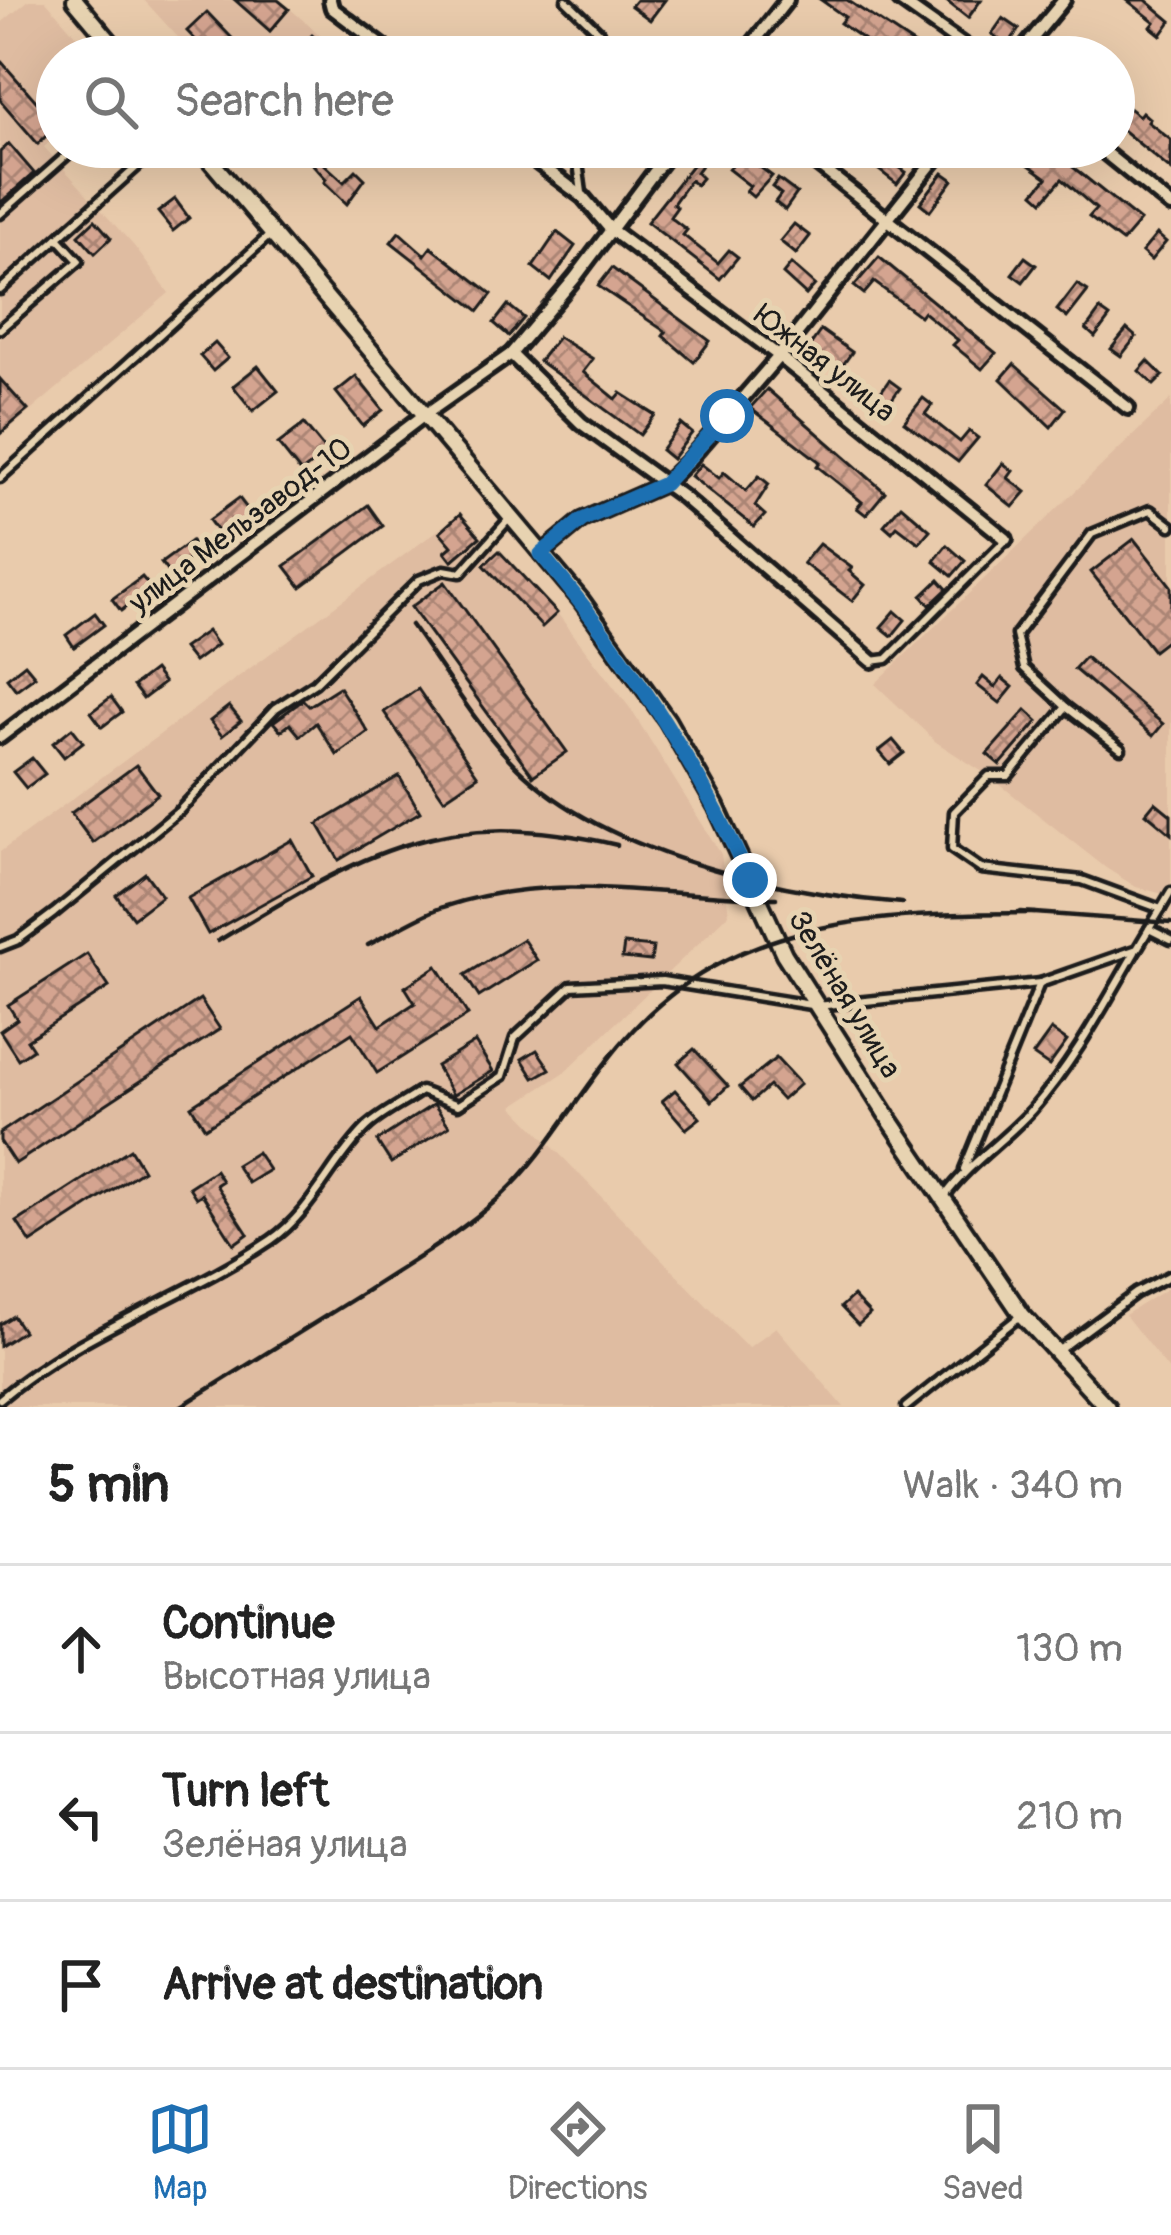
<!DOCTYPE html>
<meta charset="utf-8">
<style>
:root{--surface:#fff;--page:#f2f2f2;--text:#222;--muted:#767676;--line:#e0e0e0;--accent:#1f6fb2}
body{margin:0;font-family:Pangolin,sans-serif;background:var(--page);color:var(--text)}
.stop{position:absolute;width:36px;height:36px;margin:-27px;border:9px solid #1f6fb2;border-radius:50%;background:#fff}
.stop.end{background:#1f6fb2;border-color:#fff;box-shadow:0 3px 12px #0008}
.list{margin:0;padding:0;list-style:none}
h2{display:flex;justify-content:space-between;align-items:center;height:156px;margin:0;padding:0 48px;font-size:51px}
h2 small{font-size:39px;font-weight:400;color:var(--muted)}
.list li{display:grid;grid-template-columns:78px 1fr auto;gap:36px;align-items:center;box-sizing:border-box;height:168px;padding:0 48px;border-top:3px solid var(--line)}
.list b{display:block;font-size:45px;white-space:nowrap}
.list p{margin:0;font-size:39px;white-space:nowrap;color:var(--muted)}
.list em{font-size:39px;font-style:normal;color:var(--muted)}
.icon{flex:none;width:66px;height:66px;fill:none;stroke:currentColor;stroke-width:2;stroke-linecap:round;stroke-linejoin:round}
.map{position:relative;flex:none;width:1171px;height:1407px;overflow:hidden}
.search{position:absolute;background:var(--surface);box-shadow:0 12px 48px #0002;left:36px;right:36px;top:36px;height:132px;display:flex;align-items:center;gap:30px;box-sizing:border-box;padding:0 42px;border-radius:66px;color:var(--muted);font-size:45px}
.sheet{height:660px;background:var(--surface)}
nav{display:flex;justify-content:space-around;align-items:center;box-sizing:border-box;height:168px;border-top:3px solid var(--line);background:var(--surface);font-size:33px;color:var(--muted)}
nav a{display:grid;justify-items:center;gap:6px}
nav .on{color:var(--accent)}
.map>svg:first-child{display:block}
</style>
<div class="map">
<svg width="1171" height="1407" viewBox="0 0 1171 1407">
<defs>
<pattern id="building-cross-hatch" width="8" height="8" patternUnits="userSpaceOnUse" patternTransform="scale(3)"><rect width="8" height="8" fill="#d4a490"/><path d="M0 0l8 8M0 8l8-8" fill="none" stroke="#ab8575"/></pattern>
</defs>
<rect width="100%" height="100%" fill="#e9cbac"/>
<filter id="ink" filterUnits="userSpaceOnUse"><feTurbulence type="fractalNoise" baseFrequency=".00833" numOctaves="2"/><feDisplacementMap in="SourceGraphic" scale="24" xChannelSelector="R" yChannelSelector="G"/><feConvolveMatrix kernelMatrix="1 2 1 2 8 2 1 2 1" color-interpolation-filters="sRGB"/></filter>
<g filter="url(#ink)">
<g fill="#dfbca1">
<path d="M29,0H45L95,57H57V135L44,147L134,246L169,293L0,437V24Z"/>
<path d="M144,0H280L345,57H196Z"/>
<path d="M1171,399V896L1136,887L1106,868L989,776L936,742L875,684Z"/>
<path d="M460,514L557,613L630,708L721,854L729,914L565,1072L513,1106L748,1348L776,1327L844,1407H0V852Z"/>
<path d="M1171,1286V1373L1125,1315Z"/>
</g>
<g fill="url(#building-cross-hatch)" stroke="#1c1c1c" stroke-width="3">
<path d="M235,0H278L289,9L270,31Z"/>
<path d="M636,0H665L650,20L631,6Z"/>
<path d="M821,0H847L921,49L919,51L927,57H888L840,23L845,17Z"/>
<path d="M945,0H981L968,18Z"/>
<path d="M1127,0H1146L1171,21L1161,35L1151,27L1155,22Z"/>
<path d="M207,12L250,57H212L187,31Z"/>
<path d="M1003,18L1019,29L1007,46L992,34Z"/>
<path d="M312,35L336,57H312L301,47Z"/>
<path d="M0,60L57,125L38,144L0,100Z"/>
<path d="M1118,100L1139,116L1142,112L1150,119L1148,122L1171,140V170L1114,123V105Z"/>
<path d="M9,144L34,173L0,203V152Z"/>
<path d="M297,147H340L322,162L344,182L356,170L365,179L347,204L324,182L326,179Z"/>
<path d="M849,147H870L906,172L897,184Z"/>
<path d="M1037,147H1048L1140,221L1122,242L1089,217L1096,209L1062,179L1043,201L1034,193L1047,178L1025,162Z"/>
<path d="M741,153L772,176L753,197L746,191L750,186L728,169Z"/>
<path d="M700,155L705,160L696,172L702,178L696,185L690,180L673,204L677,207L670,217L687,230L683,235L718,263L729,250L738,257L720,279L647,222Z"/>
<path d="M943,173L953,180L930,211L920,203Z"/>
<path d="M778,179L797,193L785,210L775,202L781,194L772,187Z"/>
<path d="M175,199L189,218L173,231L158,212Z"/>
<path d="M95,220L111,238L95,253L79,235Z"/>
<path d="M794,224L810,236L796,254L780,241Z"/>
<path d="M399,232L425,255L431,247L492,294L479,311L391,242Z"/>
<path d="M557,232L575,246L551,281L533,267Z"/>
<path d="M1157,234L1166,242L1151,260L1142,252Z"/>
<path d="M879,257L996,353L982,369L953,345L958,340L923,312L920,316L874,282L864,294L854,286Z"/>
<path d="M1025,257L1036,265L1023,282L1012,274Z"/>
<path d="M791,264L815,285L806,295L783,274Z"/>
<path d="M612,268L710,341L694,362L663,336L666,332L598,286Z"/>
<path d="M1077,284L1088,291L1067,318L1057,310Z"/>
<path d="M508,305L524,318L509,336L494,323Z"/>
<path d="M1100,310L1110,317L1095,337L1086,329Z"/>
<path d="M1127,329L1136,337L1121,356L1111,349Z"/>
<path d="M821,330L852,352L840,369L809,347Z"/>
<path d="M558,337L593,359L583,372L616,399L621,393L655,415L640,435L539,361Z"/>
<path d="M215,343L228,358L213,371L200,356Z"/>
<path d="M1148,361L1163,376L1154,385L1139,371Z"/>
<path d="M1014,364L1065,409L1051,427L1001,379Z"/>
<path d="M258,366L278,391L253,411L233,386Z"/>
<path d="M356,376L383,410L363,426L336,392Z"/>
<path d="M0,379L28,410L0,434Z"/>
<path d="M889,380L900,388L887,406L876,399Z"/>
<path d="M767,389L885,492L866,515L857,508L862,502L817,466L820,462L750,408Z"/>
<path d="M923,398L932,405L925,414L960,442L969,431L978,438L958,462L904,422Z"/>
<path d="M304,424L327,452L301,473L278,444Z"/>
<path d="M681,424L692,433L672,459L661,450Z"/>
<path d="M1003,463L1013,471L1008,478L1026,492L1013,507L986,485Z"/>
<path d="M701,464L719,478L724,472L746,491L759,476L769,484L755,506L765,515L754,527L691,476Z"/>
<path d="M239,498L252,515L222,538L209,520Z"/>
<path d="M368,505L383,526L301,587L285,566Z"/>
<path d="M901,505L930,530L919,543L897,526L892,532L884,525Z"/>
<path d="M460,514L480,537L452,561L445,552L452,546L440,532Z"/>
<path d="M1134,539L1171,586V637L1153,651L1091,572Z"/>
<path d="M191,541L199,552L169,574L161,563Z"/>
<path d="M819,544L852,568L849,571L865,585L852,601L803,563Z"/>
<path d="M947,545L965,561L952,576L934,561Z"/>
<path d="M499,551L557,613L542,627L484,565Z"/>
<path d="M142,577L151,588L121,611L112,599Z"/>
<path d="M939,580L947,589L930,605L922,596Z"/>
<path d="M445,582L567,752L533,776L411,607Z"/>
<path d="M895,611L905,620L892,636L881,627Z"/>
<path d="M95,613L104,625L74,647L66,635Z"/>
<path d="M207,631L217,645L194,662L183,648Z"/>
<path d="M1085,657L1163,724L1153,736L1074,669Z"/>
<path d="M25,664L35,676L16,690L7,678Z"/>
<path d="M154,670L164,683L143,699L133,686Z"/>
<path d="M983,677L995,687L1002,678L1013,687L1000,703L977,685Z"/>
<path d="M339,687L368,732L337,755L316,723L300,736L290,724L281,731L273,722L303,700L309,706Z"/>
<path d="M418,689L478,776L444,799L384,712Z"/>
<path d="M111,697L122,712L102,727L91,712Z"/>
<path d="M229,706L241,721L222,736L210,721Z"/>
<path d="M1026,710L1038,721L1000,765L987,754Z"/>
<path d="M72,728L83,742L64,757L53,743Z"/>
<path d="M893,740L904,753L890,764L879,751Z"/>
<path d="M32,758L45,774L26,788L13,772Z"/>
<path d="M136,765L158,794L93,843L71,813Z"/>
<path d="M399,776L420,812L339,860L318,824Z"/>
<path d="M1155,802L1171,815V834L1146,813Z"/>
<path d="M292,840L312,876L208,934L188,898Z"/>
<path d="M145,873L162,896L133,918L116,895Z"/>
<path d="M523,939L537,960L479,997L465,975Z"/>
<path d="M624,944L653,947L651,961L622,958Z"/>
<path d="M87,954L109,987L27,1040L33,1049L18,1059L0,1031L17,1019L8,1005Z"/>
<path d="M437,966L468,1015L377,1073L352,1033L205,1128L191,1106L361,996L380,1026L415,1003L405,987Z"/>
<path d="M200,999L220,1029L15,1164L0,1141V1133Z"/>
<path d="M1051,1030L1067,1041L1049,1066L1033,1055Z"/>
<path d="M475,1042L493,1071L453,1095L436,1066Z"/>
<path d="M694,1049L728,1086L712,1101L678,1063Z"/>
<path d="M537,1050L550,1069L534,1078L522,1059Z"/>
<path d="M776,1058L800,1084L782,1100L769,1086L752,1101L740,1087Z"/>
<path d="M675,1090L700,1118L686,1129L662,1101Z"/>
<path d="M434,1104L449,1126L391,1163L377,1141Z"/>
<path d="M130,1149L143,1170L31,1243L17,1222Z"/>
<path d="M257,1152L269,1170L248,1183L236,1165Z"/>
<path d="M215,1170L222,1181L216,1185L248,1234L234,1244L202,1194L196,1198L189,1187Z"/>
<path d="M853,1296L870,1314L858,1325L841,1307Z"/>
<path d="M13,1316L23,1331L0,1346V1324Z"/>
</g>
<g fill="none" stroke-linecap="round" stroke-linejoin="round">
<defs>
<g id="service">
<path d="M566,0L599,32L600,57"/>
<path d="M576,147L582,193"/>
<path d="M0,214L76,147"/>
<path d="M0,290L159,147"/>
<path d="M0,329L79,261L58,238"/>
<path d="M0,478L270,235"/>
<path d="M872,661L887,659L1005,541"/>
<path d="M1066,707L1008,776H989L954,812L952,849L981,869L1082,880L1161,909"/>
<path d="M1121,749L1066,707L1024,668L1016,635L1092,534L1150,510L1171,526"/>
<path d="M1149,929L1171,940"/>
<path d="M0,947L18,940L54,913L179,811L276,708L315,683L419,580L444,570L461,573L510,518"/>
<path d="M964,1169L1040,983"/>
<path d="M945,1196C970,1162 1005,1140 1032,1110C1074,1062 1103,1007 1135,952"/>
<path d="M1059,1350L1136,1293L1171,1275"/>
<path d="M0,1399C80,1331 185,1298 271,1240C313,1211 332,1161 367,1127C382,1113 404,1103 421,1091L458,1105L503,1076L515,1038L571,986L662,981L817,1006L1040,983L1137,949L1171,892"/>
<path d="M906,1407L1019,1317"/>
</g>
<g id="minor">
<path d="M330,0L332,8L397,57"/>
<path d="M899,0L980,57"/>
<path d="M742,57L787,0"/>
<path d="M1017,57L1064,0"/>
<path d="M517,147L583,197L610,229L779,356L1006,539"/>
<path d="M795,147L1128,408"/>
<path d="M1098,147L1171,206"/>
<path d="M511,354L581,423L683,497L872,661"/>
<path d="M541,554L582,520L664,484L688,461L779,356L945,147"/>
<path d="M0,737L423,416L511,354L575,278L673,147"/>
</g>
<g id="tertiary">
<path d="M75,0L123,57"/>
<path d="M199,147L581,600L667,720L716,806L784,954L888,1117L1022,1315L1107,1407"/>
</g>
</defs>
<use href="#service" stroke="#1c1c1c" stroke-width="15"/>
<use href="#minor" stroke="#1c1c1c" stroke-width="20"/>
<use href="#tertiary" stroke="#1c1c1c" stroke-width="22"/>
<use href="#service" stroke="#e7d3b1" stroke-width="6"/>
<use href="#minor" stroke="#e7d3b1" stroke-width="10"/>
<use href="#tertiary" stroke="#e7d3b1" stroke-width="14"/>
<g stroke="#1c1c1c" stroke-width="4.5">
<path d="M411,625C443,669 472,719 509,759C597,854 778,893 902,903"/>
<path d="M1021,912L1171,923"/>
<path d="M218,941C363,853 442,804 617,845"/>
<path d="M368,945C393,932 418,916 443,907C557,869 661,898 776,898"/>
<path d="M180,1407C242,1368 304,1329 366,1291C412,1261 459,1234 500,1197C549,1152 580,1090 624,1040C733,914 882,914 1035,913"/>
</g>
</g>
</g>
<g fill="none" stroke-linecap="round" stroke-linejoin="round" filter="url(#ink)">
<path stroke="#1f6fb2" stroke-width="15" d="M727,416L664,484L582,520L541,554C626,654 696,761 750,880"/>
</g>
<g text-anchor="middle" stroke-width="10" stroke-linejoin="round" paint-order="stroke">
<g font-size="30" fill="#1c1c1c" stroke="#e7d3b1">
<text transform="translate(825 363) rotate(38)" y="10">Южная улица</text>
<text transform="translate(240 525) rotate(-37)" y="10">улица Мельзавод-10</text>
<text transform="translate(845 994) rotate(59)" y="10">Зелёная улица</text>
</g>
</g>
</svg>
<div class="stop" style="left:727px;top:416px"></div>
<div class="stop end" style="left:750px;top:880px"></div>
<div class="search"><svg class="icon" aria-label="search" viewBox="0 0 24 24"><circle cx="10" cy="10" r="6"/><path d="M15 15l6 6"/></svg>Search here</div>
</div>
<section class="sheet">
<h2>5 min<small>Walk · 340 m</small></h2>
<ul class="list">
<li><svg class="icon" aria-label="ahead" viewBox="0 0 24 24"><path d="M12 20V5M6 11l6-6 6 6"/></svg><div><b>Continue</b><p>Высотная улица</p></div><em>130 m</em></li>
<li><svg class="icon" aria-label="left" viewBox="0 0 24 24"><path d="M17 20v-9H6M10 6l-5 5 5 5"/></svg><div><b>Turn left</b><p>Зелёная улица</p></div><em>210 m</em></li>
<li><svg class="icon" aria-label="arrive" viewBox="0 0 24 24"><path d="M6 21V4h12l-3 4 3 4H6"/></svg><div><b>Arrive at destination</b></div></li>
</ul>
</section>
<nav>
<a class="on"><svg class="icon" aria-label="map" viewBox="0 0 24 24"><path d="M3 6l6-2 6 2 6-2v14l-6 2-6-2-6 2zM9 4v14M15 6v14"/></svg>Map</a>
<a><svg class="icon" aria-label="directions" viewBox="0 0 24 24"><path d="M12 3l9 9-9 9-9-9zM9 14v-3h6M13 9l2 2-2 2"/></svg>Directions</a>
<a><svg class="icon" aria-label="saved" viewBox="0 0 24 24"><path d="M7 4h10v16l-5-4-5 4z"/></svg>Saved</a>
</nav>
